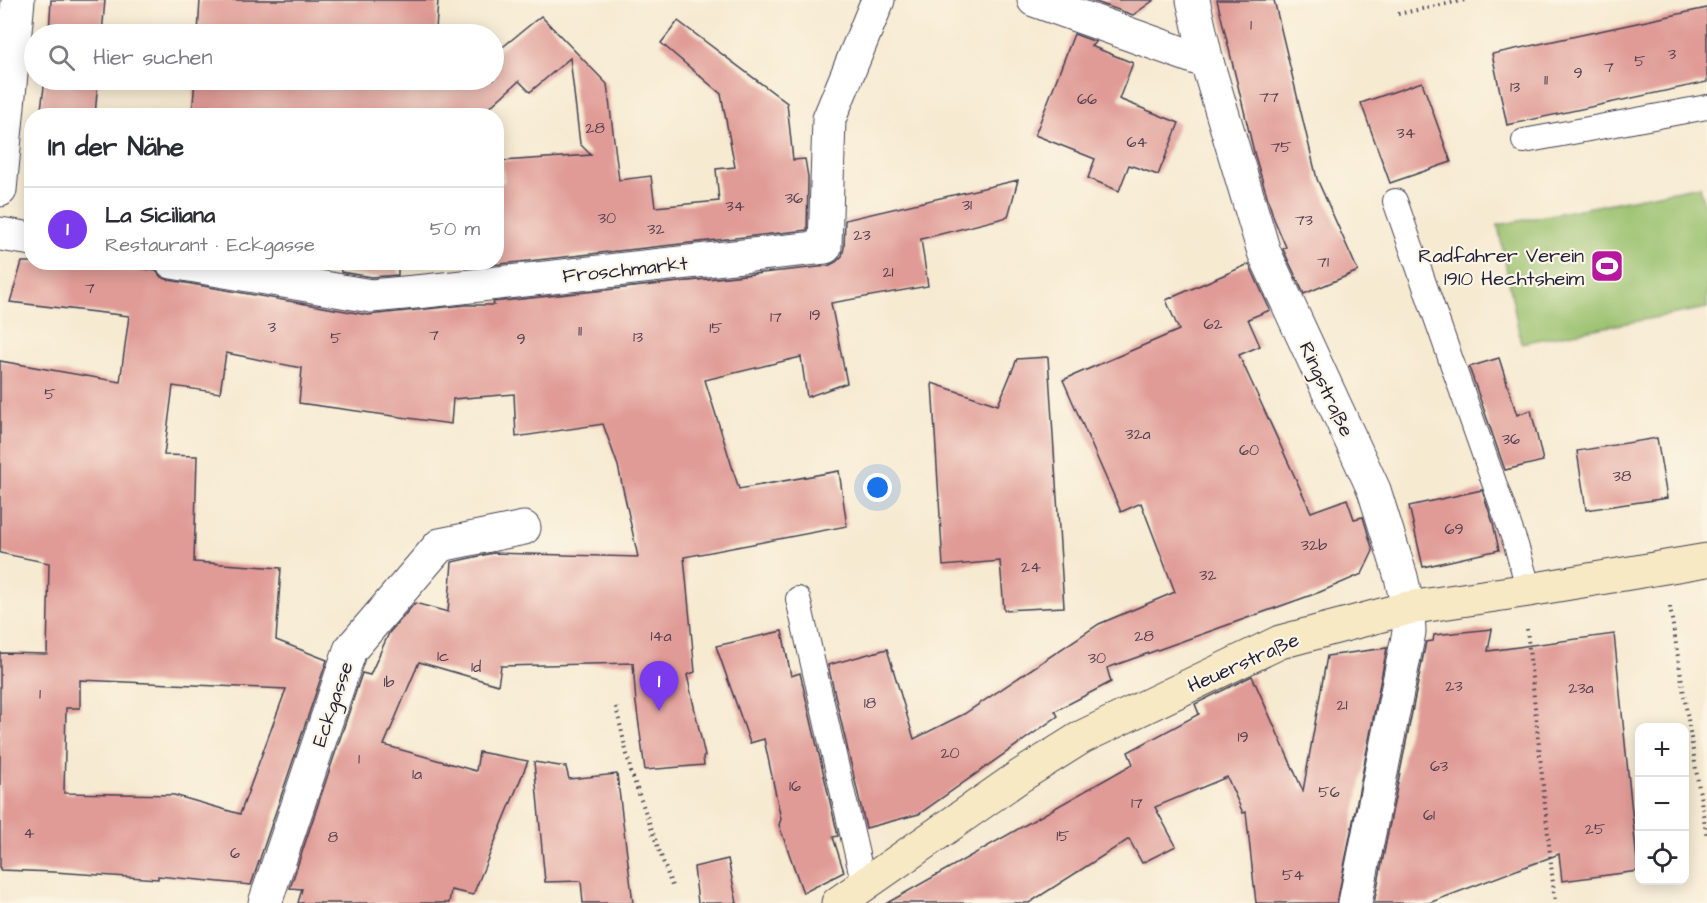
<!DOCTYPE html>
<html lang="de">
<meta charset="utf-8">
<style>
:root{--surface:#fff;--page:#f7f7f7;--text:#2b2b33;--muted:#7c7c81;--line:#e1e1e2;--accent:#7c3aed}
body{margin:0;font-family:"Architects Daughter",sans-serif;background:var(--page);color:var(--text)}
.controls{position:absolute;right:18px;bottom:18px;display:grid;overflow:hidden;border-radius:12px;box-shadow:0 3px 15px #0003}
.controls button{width:54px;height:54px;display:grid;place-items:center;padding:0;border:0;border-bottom:2px solid var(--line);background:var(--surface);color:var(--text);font:30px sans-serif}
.you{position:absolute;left:878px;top:488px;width:21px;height:21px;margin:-15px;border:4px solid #fff;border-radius:50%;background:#1a73e8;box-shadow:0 0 0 9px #1a73e833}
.badge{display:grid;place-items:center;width:39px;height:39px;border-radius:50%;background:var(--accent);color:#fff;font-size:20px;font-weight:700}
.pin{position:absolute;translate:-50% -50px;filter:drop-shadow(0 2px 3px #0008)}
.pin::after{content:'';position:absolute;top:32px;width:21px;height:18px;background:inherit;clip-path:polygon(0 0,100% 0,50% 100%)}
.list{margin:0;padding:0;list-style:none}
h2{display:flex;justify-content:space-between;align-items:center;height:78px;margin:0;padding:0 24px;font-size:26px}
h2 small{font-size:20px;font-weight:400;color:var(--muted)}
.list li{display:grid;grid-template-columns:39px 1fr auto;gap:18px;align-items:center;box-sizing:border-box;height:84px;padding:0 24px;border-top:2px solid var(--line)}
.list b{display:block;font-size:22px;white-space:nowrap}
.list p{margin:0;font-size:20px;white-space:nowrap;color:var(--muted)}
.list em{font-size:20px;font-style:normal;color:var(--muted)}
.icon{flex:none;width:33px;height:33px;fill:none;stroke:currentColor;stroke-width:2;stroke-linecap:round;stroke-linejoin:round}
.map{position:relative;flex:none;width:1707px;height:903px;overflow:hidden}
.search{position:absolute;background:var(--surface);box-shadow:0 3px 15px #0003;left:24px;top:24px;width:480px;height:66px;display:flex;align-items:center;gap:15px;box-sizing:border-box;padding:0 21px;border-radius:33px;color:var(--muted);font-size:22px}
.panel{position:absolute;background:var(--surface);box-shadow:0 3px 15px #0003;left:24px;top:108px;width:480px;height:162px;border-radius:24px}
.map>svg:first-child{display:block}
</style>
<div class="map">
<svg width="1707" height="903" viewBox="0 0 1707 903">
<rect width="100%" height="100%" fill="#fcf5e5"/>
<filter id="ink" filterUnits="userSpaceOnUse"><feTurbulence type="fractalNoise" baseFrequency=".0167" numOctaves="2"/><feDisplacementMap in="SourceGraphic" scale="12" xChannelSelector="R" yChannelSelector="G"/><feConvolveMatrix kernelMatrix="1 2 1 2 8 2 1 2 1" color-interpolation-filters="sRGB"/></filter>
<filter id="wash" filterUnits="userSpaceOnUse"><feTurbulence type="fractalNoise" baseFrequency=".008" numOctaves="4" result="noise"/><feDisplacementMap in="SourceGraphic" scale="24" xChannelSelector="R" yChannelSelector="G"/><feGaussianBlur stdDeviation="1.35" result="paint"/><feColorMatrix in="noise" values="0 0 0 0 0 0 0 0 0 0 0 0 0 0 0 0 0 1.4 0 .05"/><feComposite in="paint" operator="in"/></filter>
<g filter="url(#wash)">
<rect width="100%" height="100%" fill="#f6ead1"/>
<path fill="#98c06c" stroke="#5d7154" stroke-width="1.5" d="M1700,186L1707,222V308L1521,343L1498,225Z"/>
<g id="blocks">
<g fill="#e09b96" fill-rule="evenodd">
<path d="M51,0H105L102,34H49Z"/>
<path d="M200,0H438L436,30L465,33V34H198Z"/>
<path d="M1090,0H1154L1133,15Z"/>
<path d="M1217,0H1274L1317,179L1358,271L1304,294L1283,249L1286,247L1274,219L1255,156Z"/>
<path d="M1707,8V82L1507,125L1492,54Z"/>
<path d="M541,16L607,84L619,180L651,176L655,207L719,201L716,169L735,167L721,94L661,43L678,21L787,103L793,160L805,159L808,177L807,230L491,265V262H496V183L504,182L502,161L591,155L580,144L570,58L530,92L519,81L480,116H192L195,80H494V54Z"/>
<path d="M1074,34L1096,42L1091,46L1133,63L1119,99L1179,123L1158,175L1129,165L1119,191L1088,178L1095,159L1035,135Z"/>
<path d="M45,80H98L95,116H40Z"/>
<path d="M1422,82L1451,162L1390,183L1361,103Z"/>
<path d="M1018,180L1008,217L921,239L928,286L831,303L847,383L807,397L801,357L705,380L739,489L839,471L847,526L684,557L695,672L687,675L705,756L703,757L704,765L645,770L636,703L633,663L501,666L498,685L419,662L384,745L476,771L479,752L528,761L473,895L451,890L449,903H298L302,889L290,888L362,673L370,675L389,633L415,603L448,612L452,562L493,553L638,557L618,466L603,424L516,437L514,394L453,399L451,424L299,403L302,368L226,353L220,393L173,386L164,455L197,456L194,562L281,568L276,640L327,660L251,885L158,876V879L54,872L0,870V653L47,654L49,563L0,553V361L120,382L129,316L10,302L22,262H107L156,271L161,277L169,280L368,315L466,305H494L493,302L828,266L836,262L842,256L844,248L845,220ZM80,680L286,689L240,814L174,795L64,793L66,708H80Z"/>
<path d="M340,262H398V275L372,277L341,272Z"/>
<path d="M1249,264L1270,310L1248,319L1260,346L1239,355L1311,512L1347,499L1354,519L1363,517L1373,551L1362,574L1320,592L1107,668L1111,682L1055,711L1058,716L919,814L866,828L828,665L887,649L914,739L964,714L1099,624L1175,592L1141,503L1121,512L1063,380L1179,330L1166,300Z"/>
<path d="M1048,357L1064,607L1004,610L1000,561L943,566L932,383L998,405L1017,359Z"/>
<path d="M1499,358L1517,415L1531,410L1543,461L1505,470L1469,367Z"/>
<path d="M1657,438L1667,498L1586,510L1577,451Z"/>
<path d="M1482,490L1493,523L1499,550L1423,567L1409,506Z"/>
<path d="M1492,629L1488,651L1614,634L1638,871L1562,881L1559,854L1429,903H1374L1426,642L1433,641L1434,635Z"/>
<path d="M782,631L791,676L800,673L838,836L833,837L844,872L803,893L779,825L781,819L764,739L750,743L716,646Z"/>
<path d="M1387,648L1337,903H1256L1246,812L1243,813L1227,777L1155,807L1176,846L1142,863L1129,839L1029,903H887L1133,764L1128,752L1199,714L1195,704L1252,676L1303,791L1327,656Z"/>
<path d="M534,762L566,767L569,779L617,774L633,903H583L581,881L545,882Z"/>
<path d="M728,859L737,903H698L694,867Z"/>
</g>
</g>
</g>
<g filter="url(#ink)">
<use href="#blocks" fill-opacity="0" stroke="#424052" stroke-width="1.5"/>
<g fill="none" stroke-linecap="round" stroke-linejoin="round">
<defs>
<g id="lane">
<path d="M1524,141L1707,107"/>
<path d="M1395,201L1516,545L1529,590"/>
<path d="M798,599L864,885"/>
</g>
<g id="street">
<path d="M1034,0L1207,62"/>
<path d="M1193,0L1207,62L1264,252L1374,490L1401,577L1408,608L1409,632L1355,903"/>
<path d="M0,190L18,0"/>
<path d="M0,234L32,239"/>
<path d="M172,262L371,296L426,291L825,247L829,119L878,0"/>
<path d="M265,903L350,650L440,545L524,528"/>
</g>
<path id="secondary" d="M838,903L1020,776L1082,737L1280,642L1408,608L1529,590L1707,560"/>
</defs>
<use href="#lane" stroke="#424052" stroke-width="26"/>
<use href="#street" stroke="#424052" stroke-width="35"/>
<use href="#secondary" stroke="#424052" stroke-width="35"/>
<g stroke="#424052" stroke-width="4" stroke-dasharray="1.5 4.5" stroke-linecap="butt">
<path d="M1398,14L1465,0"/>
<path d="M1670,607L1707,838"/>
<path d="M1527,629L1555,903"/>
<path d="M616,707L631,772L672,886"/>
</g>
<use href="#lane" stroke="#fff" stroke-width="24"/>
<use href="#street" stroke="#fff" stroke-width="33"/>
<use href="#secondary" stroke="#f6e9c3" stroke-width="33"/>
</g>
</g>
<defs>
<symbol id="stadium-square" viewBox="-11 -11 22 22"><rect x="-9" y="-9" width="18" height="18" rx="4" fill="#b5179e" stroke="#fcf5e5"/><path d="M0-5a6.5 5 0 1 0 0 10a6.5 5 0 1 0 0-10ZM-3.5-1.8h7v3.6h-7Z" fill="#fff"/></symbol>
</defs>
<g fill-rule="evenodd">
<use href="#stadium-square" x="1588" y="247" width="38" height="38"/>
</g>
<g text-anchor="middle" stroke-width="4.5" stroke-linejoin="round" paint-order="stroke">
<g font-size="16" fill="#524052">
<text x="1251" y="30">1</text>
<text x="1672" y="59">3</text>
<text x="1640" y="66">5</text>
<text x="1609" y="72">7</text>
<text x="1578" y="78">9</text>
<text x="1546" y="85">11</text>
<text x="1515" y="92">13</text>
<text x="1269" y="102">77</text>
<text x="1087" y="104">66</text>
<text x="595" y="133">28</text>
<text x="1406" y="138">34</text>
<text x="1137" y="147">64</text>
<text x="1281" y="152">75</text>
<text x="794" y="203">36</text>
<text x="967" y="210">31</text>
<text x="735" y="211">34</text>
<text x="607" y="223">30</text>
<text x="1304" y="225">73</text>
<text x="656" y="234">32</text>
<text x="862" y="240">23</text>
<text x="1323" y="267">71</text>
<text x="888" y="277">21</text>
<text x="90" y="293">7</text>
<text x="815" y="320">19</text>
<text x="776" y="322">17</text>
<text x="1213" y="329">62</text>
<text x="272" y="332">3</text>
<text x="716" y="333">15</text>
<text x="580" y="336">11</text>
<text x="434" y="340">7</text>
<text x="638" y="342">13</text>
<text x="336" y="343">5</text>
<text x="521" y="344">9</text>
<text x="50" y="399">5</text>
<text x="1138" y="439">32a</text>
<text x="1511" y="444">36</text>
<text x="1249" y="455">60</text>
<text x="1622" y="481">38</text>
<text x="1454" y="534">69</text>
<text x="1314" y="550">32b</text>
<text x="1031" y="572">24</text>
<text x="1208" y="580">32</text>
<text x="661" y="641">14a</text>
<text x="1144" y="641">28</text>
<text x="443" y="661">1c</text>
<text x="1097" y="663">30</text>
<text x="476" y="672">1d</text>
<text x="389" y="687">1b</text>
<text x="1454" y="691">23</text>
<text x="1581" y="693">23a</text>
<text x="40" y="699">1</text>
<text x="870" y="708">18</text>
<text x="1342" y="710">21</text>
<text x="1243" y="742">19</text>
<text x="950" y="758">20</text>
<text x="359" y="764">1</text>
<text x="1439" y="771">63</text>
<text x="417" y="779">1a</text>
<text x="795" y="791">16</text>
<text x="1329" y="797">56</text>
<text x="1137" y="808">17</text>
<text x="1429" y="820">61</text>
<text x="1595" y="834">25</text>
<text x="29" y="838">4</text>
<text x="1063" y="841">15</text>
<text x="333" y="842">8</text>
<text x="235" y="858">6</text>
<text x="1293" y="880">54</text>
</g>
<g font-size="20" fill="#22223b" stroke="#fcf5e5" text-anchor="end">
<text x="1584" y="262">Radfahrer Verein<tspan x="1584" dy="23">1910 Hechtsheim</tspan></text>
</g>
<g font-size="20" fill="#22223b" stroke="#fcf5e5">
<text transform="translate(625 269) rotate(-6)" y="7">Froschmarkt</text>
<text transform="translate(1327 389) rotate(65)" y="7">Ringstraße</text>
<text transform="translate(1243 662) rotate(-24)" y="7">Heuerstraße</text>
<text transform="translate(332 704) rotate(-71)" y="7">Eckgasse</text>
</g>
</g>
</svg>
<div class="controls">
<button>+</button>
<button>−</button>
<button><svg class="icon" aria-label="locate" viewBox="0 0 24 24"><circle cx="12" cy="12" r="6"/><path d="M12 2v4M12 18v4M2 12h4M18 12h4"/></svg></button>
</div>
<div class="you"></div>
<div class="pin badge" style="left:659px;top:711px">1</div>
<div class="search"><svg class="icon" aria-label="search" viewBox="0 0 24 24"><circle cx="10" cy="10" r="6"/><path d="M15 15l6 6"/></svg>Hier suchen</div>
<section class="panel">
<h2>In der Nähe<small></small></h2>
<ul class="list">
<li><span class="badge">1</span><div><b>La Siciliana</b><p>Restaurant · Eckgasse</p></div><em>50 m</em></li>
</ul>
</section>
</div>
